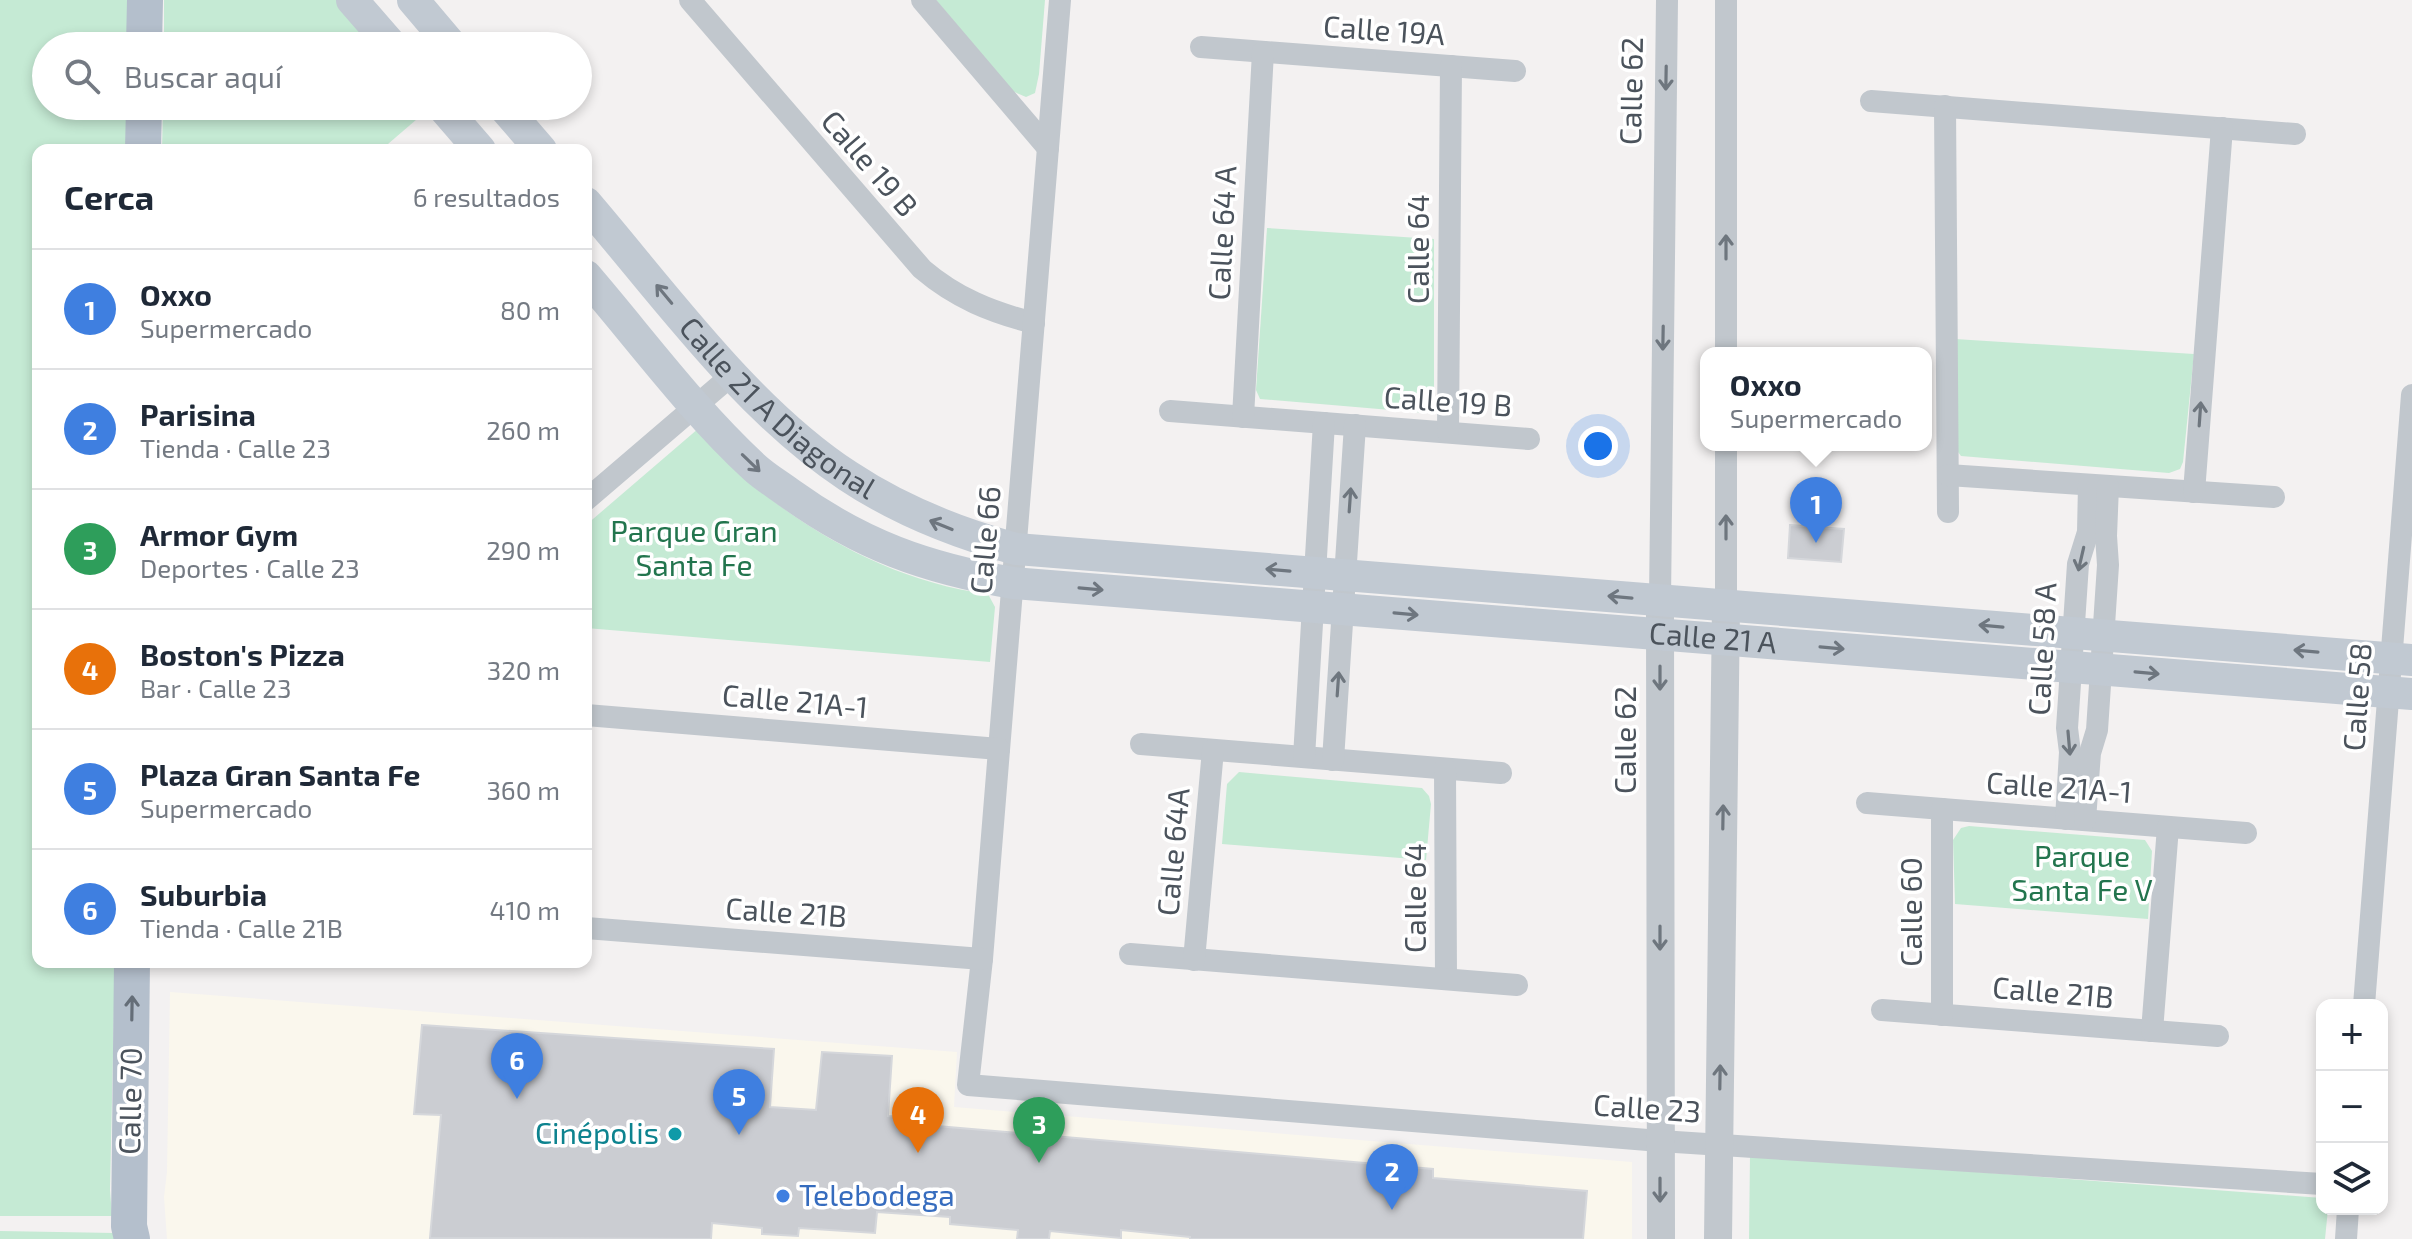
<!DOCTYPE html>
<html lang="es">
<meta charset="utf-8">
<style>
:root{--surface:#fff;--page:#f2f2f3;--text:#1f2937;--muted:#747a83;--line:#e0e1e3;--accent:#1a73e8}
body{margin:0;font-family:"Exo 2",sans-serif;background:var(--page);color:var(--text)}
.controls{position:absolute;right:24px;bottom:24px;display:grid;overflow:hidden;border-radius:16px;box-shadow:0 4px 12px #0003}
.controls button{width:72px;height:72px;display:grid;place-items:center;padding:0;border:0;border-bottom:2px solid var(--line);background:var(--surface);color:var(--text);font:40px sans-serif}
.you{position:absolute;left:1598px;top:446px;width:28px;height:28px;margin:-20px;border:6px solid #fff;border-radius:50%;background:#1a73e8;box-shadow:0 0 0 12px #1a73e833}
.badge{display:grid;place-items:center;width:52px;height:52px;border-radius:50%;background:var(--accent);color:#fff;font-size:26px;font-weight:700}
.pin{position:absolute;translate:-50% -66px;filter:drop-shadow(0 2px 4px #0008)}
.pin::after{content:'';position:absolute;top:42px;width:28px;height:24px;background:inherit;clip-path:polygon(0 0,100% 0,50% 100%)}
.popup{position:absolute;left:1700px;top:347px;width:232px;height:104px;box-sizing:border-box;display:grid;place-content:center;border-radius:16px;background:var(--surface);filter:drop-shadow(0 2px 6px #0005);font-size:26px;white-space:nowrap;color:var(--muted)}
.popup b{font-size:30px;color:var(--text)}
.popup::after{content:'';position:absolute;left:50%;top:100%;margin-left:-16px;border:16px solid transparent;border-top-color:var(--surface)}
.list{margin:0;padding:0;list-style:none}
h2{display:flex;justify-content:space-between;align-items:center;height:104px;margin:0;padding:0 32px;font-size:34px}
h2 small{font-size:26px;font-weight:400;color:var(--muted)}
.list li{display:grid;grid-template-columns:52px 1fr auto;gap:24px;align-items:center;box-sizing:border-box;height:120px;padding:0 32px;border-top:2px solid var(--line)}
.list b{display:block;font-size:30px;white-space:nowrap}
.list p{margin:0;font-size:26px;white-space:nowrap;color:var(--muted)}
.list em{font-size:26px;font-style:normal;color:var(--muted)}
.icon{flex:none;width:44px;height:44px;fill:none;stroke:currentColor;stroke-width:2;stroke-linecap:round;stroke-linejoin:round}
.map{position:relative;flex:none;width:2412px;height:1239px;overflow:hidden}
.search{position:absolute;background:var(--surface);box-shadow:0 4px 12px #0003;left:32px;top:32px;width:560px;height:88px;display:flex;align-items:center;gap:20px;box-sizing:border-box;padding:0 28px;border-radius:44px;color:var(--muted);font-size:30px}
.panel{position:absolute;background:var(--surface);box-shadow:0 4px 12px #0003;left:32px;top:144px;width:560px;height:824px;border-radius:16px}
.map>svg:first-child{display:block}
</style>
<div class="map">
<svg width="2412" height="1239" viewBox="0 0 2412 1239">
<rect width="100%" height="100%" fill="#f3f1f1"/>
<path fill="#faf7ed" d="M170,992L957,1052L954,1107L1632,1162V1239H167L164,1197L167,1172Z"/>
<g fill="#c5ead4">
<path d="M0,0H135L134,46H46V106H133L132,150H38V962H115L110,1190L112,1216H0Z"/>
<path d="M164,0H340L379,46H164Z"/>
<path d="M936,0H1045L1039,74L1035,93L1026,97L1012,91Z"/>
<path d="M163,106H431V107L381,150H162Z"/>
<path d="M1267,228L1434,239V401L1431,412L1426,413L1260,399L1256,390Z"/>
<path d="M1955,339L2194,354L2183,462L2180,469L2169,473L1961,456L1958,452Z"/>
<path d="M699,428C716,446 732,466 750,482C817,539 901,583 988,594L995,607L990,662L586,628V525Z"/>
<path d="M1239,772L1422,788L1429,796L1431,804L1426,860L1222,844L1227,784Z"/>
<path d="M1969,826L2145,840L2152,851L2148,919L1955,904L1953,840L1961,828Z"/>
<path d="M1750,1155L2322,1198V1209H2328L2325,1239H1749Z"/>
<path d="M0,1231L115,1233L116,1239H0Z"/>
</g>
<g fill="#cbcdd2" stroke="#d5d7db" stroke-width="2">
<path d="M1790,525L1844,529L1841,562L1788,558Z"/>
<path d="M422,1025L774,1049L770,1107L816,1110L822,1052L892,1056L888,1116L915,1118L914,1124L1433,1169V1178L1587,1191L1583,1239H1190V1237L1121,1230V1238L1050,1231L1049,1239H1017L1018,1230L950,1224V1217L877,1212L875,1233L799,1228L798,1236L762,1234V1228L712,1223L711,1239L430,1238L441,1115L414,1114Z"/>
</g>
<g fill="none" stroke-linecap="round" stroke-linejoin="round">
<g stroke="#c1c7cd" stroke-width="22">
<path d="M690,0L922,269C956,298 991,312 1034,323"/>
<path d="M922,0L1048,148"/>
<path d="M1060,0L982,959L968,1085L1660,1141L2322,1184"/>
<path d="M1201,47L1515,71"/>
<path d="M1871,101L2295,134"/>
<path d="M1945,106L1948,512"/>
<path d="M1726,353V0"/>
<path d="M1170,411L1529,439"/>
<path d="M1243,417L1263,52"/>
<path d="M1448,432L1451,66"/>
<path d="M1948,475L2274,497"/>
<path d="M2194,492L2222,128"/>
<path d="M586,500L732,375"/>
<path d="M1660,600L1667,0"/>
<path d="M1726,605V445"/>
<path d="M586,715L999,749"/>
<path d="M1141,744L1501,773"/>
<path d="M1304,757L1324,423"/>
<path d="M1333,760L1355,425"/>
<path d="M1445,769L1446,979"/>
<path d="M1867,803L2246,833"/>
<path d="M2066,819L2070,752L2067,728L2078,564L2088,532L2089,485"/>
<path d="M2085,820L2090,753L2097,730L2108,565L2106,536L2108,486"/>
<path d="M586,928L982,959"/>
<path d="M1130,954L1517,985"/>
<path d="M1194,960L1213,750"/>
<path d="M2364,1005L2412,395"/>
<path d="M1882,1010L2218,1036"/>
<path d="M1942,1015V809"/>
<path d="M2152,1031L2168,827"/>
<path d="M2346,1239L2348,1209"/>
</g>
<g stroke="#c1c7cd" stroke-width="28">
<path d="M1660,613L1661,1239"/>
<path d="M1718,1239L1726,605"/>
</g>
<g stroke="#c1c9d2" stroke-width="32">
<path d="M352,0L392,46"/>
<path d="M413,0L452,46"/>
<path d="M442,106L480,150"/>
<path d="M503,106L541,150"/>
<path id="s1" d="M586,203C664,294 747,410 848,476C899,510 957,533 1016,549L2412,660"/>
<path id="s2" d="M586,276C641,340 693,411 755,468C765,477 778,485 789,493C861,545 926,568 1013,583L2412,694"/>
</g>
<g stroke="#b4bfcc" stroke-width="36">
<path d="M144,46L145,0"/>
<path d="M143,150L144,106"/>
<path d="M132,962L129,1226L132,1239"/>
</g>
</g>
<defs><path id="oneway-shaft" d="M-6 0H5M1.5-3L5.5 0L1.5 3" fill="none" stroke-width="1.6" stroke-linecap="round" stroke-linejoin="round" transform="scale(2)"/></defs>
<g stroke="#6e767e">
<use href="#oneway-shaft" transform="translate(1666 78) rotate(91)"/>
<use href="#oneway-shaft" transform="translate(1726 247) rotate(-90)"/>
<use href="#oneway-shaft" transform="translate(1663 338) rotate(91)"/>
<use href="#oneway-shaft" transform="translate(2200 414) rotate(-86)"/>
<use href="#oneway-shaft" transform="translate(1350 500) rotate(-86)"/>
<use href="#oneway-shaft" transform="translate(1726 527) rotate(-90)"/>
<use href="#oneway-shaft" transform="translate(2081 559) rotate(103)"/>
<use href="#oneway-shaft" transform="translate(1660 678) rotate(90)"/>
<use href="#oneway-shaft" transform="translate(1338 684) rotate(-86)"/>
<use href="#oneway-shaft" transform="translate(2069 743) rotate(85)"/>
<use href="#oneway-shaft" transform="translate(1723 817) rotate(-89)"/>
<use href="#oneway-shaft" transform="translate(1660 938) rotate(90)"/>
<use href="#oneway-shaft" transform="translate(1720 1077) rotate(-89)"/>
<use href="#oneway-shaft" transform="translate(1660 1190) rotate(90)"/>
</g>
<g stroke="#6e767f">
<use href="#oneway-shaft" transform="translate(664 294) rotate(-130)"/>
<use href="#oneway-shaft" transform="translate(751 463) rotate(44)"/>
<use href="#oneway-shaft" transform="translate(941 525) rotate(-158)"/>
<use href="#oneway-shaft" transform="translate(1278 570) rotate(-175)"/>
<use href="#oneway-shaft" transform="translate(1091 589) rotate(5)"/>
<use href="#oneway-shaft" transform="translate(1620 597) rotate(-175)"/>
<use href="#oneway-shaft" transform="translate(1406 614) rotate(5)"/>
<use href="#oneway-shaft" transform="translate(1991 626) rotate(-175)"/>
<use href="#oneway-shaft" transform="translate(1832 648) rotate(5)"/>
<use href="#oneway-shaft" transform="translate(2306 651) rotate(-175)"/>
<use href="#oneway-shaft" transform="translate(2147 673) rotate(5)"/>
</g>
<use stroke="#656e78" href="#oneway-shaft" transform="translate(132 1008) rotate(-89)"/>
<circle fill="#0f9aa8" stroke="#fff" stroke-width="3" cx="675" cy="1134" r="8"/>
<circle fill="#3f7fe0" stroke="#fff" stroke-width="3" cx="783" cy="1196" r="8"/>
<g text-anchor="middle" stroke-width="7" stroke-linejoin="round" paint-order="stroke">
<g font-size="30" fill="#4b535c" stroke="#fff">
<text transform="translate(1384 31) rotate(4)" y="10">Calle 19A</text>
<text transform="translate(1632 91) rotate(-89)" y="10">Calle 62</text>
<text transform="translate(869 164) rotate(49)" y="10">Calle 19 B</text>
<text transform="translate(1223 233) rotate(-87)" y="10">Calle 64 A</text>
<text transform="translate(1419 249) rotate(-90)" y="10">Calle 64</text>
<text transform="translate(1448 402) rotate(4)" y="10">Calle 19 B</text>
<text dy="10" stroke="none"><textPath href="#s1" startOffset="282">Calle 21 A Diagonal</textPath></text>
<text transform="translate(986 540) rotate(-85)" y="10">Calle 66</text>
<text dy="10" stroke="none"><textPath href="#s2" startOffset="1244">Calle 21 A</textPath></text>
<text transform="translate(2043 649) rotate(-87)" y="10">Calle 58 A</text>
<text transform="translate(2358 697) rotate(-86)" y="10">Calle 58</text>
<text transform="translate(795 702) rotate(5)" y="10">Calle 21A-1</text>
<text transform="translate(1626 740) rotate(-90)" y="10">Calle 62</text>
<text transform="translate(2059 788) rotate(4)" y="10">Calle 21A-1</text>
<text transform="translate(1174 852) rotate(-85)" y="10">Calle 64A</text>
<text transform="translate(1416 898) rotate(-90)" y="10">Calle 64</text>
<text transform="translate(1912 912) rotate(-90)" y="10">Calle 60</text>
<text transform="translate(786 913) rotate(4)" y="10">Calle 21B</text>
<text transform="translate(2053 993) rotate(5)" y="10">Calle 21B</text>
<text transform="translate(131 1101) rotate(-89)" y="10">Calle 70</text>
<text transform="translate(1647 1109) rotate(4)" y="10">Calle 23</text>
</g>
<g font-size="30" fill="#23754e" stroke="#fff">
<text x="694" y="542">Parque Gran<tspan x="694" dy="34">Santa Fe</tspan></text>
<text x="2082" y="867">Parque<tspan x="2082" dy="34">Santa Fe V</tspan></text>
</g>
<g font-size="30" fill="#0d838f" stroke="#fff" text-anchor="end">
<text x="659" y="1144">Cinépolis</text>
</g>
<g font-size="30" fill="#366cbe" stroke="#fff" text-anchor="start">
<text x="799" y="1206">Telebodega</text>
</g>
</g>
</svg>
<div class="controls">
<button>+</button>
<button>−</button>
<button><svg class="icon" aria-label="layers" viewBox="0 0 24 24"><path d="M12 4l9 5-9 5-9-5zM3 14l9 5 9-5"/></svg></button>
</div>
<div class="you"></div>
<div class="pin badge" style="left:1816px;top:543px;background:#3f7fe0">1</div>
<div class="popup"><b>Oxxo</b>Supermercado</div>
<div class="pin badge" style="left:1392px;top:1210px;background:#3f7fe0">2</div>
<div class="pin badge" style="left:1039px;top:1163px;background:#2e9e5b">3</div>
<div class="pin badge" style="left:918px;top:1153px;background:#e8710a">4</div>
<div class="pin badge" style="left:739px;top:1135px;background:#3f7fe0">5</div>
<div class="pin badge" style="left:517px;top:1099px;background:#3f7fe0">6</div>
<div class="search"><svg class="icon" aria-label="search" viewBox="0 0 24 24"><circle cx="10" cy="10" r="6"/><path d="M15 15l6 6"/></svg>Buscar aquí</div>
<section class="panel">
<h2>Cerca<small>6 resultados</small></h2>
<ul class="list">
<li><span class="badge" style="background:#3f7fe0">1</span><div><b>Oxxo</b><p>Supermercado</p></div><em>80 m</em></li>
<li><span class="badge" style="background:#3f7fe0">2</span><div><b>Parisina</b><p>Tienda · Calle 23</p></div><em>260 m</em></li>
<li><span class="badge" style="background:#2e9e5b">3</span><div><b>Armor Gym</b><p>Deportes · Calle 23</p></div><em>290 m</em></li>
<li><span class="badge" style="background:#e8710a">4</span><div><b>Boston's Pizza</b><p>Bar · Calle 23</p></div><em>320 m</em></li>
<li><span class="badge" style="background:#3f7fe0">5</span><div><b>Plaza Gran Santa Fe</b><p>Supermercado</p></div><em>360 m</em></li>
<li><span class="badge" style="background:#3f7fe0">6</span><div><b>Suburbia</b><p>Tienda · Calle 21B</p></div><em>410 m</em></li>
</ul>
</section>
</div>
